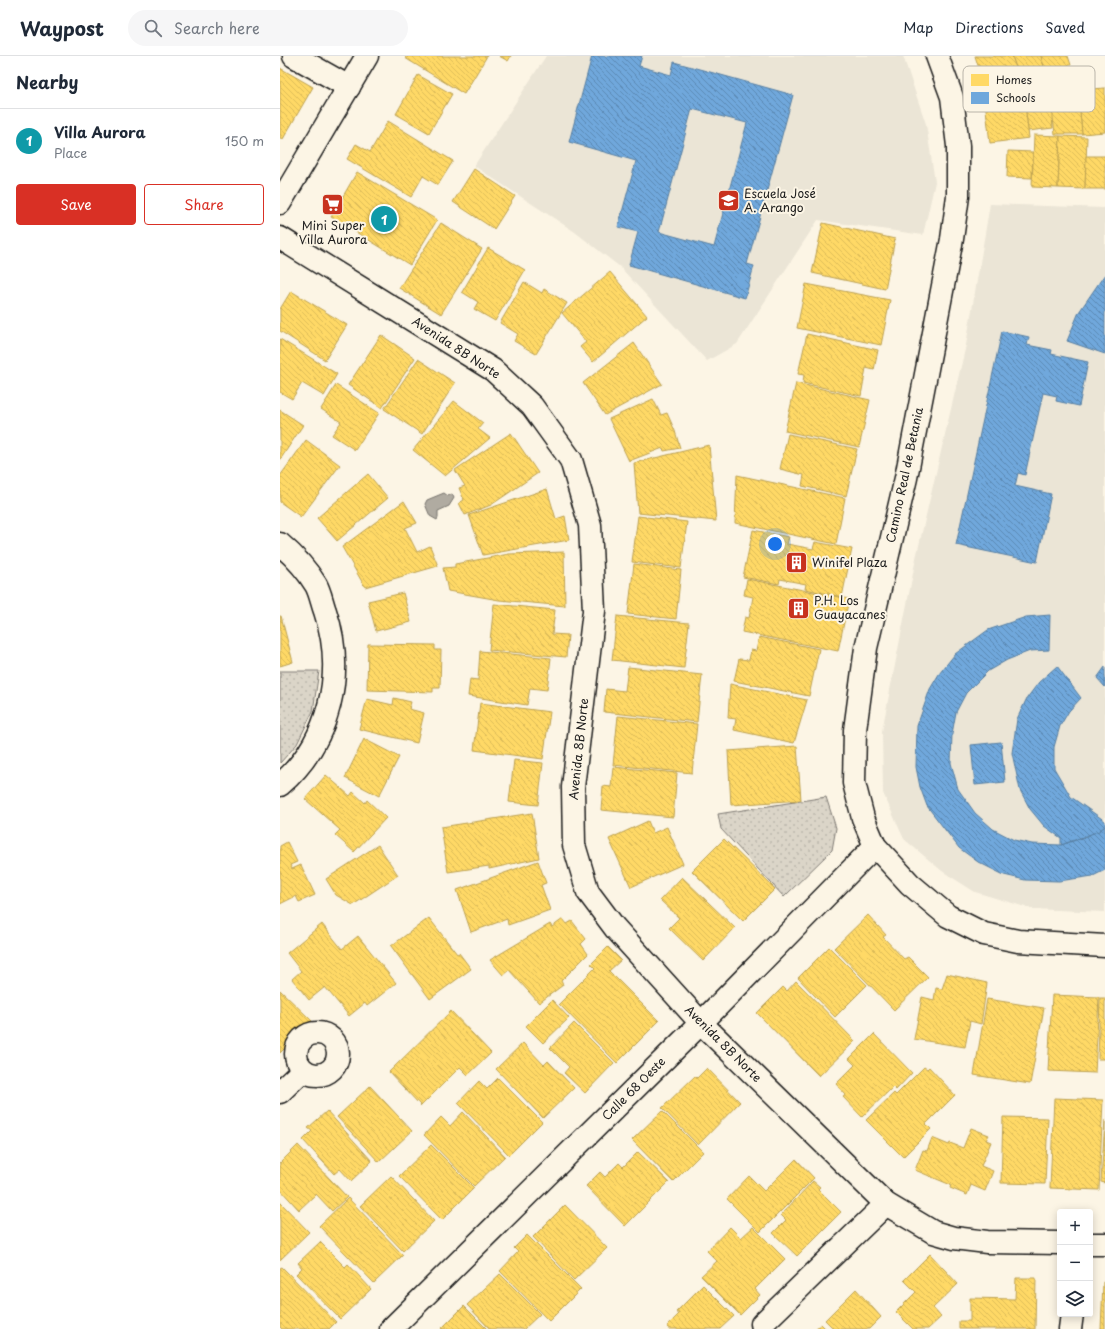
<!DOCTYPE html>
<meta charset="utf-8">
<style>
:root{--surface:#fff;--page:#f6f6f7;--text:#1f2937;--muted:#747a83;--line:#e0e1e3;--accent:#d93025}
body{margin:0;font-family:"Playpen Sans",sans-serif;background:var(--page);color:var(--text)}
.controls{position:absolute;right:12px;bottom:12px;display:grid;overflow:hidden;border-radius:4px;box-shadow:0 2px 10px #0003}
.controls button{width:36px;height:36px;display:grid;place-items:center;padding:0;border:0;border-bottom:1px solid var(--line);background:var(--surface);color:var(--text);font:20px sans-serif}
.you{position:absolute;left:495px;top:488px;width:14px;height:14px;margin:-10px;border:3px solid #fff;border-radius:50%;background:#1a73e8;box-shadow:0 0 0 6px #1a73e833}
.badge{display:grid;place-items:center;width:26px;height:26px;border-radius:50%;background:var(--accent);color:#fff;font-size:13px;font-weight:700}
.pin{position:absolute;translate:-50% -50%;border:2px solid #fff;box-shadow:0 1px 4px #0006}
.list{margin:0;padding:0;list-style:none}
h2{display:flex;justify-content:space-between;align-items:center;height:52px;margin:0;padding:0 16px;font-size:17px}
h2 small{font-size:13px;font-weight:400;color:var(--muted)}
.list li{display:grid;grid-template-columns:26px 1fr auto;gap:12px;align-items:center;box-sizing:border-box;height:64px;padding:0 16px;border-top:1px solid var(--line)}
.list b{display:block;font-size:15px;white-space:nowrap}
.list p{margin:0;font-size:13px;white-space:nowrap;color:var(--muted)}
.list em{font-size:13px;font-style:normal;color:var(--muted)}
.actions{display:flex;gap:8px;padding:12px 16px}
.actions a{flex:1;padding:9px 0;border:1px solid var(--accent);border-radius:4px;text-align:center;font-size:14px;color:var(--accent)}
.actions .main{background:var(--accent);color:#fff}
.icon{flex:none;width:22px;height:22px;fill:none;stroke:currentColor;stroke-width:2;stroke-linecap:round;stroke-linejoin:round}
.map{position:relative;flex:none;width:825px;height:1273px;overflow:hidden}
header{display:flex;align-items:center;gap:24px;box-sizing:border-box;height:56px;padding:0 20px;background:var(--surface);border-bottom:1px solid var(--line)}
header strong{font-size:19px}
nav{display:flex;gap:22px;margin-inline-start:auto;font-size:14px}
.search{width:280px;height:36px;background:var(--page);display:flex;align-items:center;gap:10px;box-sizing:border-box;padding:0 14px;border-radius:22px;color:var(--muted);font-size:15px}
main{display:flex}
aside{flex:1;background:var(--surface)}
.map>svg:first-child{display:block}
</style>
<header>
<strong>Waypost</strong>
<div class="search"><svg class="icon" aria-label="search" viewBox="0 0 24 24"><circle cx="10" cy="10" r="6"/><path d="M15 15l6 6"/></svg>Search here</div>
<nav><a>Map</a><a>Directions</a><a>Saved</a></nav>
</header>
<main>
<aside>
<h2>Nearby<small></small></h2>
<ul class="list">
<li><span class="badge" style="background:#0f9aa8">1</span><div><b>Villa Aurora</b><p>Place</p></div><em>150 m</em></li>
</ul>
<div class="actions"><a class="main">Save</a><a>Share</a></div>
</aside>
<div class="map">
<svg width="825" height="1273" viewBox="0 0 825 1273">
<defs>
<pattern id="grass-dots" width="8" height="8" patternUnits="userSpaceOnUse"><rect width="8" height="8" fill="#dbd5c8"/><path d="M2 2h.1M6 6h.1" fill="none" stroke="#bbb6ab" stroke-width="1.8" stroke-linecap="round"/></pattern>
<pattern id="homes-back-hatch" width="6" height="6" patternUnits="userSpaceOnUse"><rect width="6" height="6" fill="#ffd966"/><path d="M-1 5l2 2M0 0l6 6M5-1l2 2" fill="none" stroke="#daba58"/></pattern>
<pattern id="schools-back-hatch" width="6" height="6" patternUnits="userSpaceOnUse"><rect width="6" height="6" fill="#6fa8dc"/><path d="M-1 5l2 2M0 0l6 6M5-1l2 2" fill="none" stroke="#5a88b2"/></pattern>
</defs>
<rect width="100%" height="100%" fill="#fcf5e5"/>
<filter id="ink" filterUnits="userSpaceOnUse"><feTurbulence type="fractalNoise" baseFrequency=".025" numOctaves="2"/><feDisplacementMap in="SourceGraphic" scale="8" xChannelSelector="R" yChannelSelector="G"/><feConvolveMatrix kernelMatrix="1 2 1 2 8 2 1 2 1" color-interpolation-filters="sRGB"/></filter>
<g filter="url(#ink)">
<g fill="#ebe5d6">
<path d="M266,0H623L646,68L655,126L643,179L538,164L457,288L427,305L340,211L295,176L194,110Z"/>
<path d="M710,148L825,152V856L752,853L695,836L662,815L624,783L603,737L602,675L636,502L686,289Z"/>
</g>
<g fill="url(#grass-dots)" stroke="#7c7872">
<path d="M0,615H39L33,655L17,688L0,707Z"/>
<path d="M546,741L556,772L552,794L504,841L441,773L438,758Z"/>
</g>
<path fill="#b0aba1" stroke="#75726c" d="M164,437L168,440L172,438L174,442L169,450L158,455V462L157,464L150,460L145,448L147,444Z"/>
<g fill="url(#homes-back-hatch)" stroke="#bba050">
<path d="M127,0H207L184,38L125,2Z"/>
<path d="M219,0H231L228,5Z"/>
<path d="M695,0H732L739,20L704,28Z"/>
<path d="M732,0H761L765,14L739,20Z"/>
<path d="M761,0H788L791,9L765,14Z"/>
<path d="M0,12L33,31L3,83L0,82Z"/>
<path d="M138,19L172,38L149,77L116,58Z"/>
<path d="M825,32V76L802,78L798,34Z"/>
<path d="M798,34L802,78H775L770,37Z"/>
<path d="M770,37L773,72L748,75L744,41Z"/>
<path d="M744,41L749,82L710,87L705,45Z"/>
<path d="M108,65L173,105L158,129L143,120L131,141L67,103L76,88L90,96Z"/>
<path d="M754,79L780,80L778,132L752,131Z"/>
<path d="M780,80L807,81L805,133L778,132Z"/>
<path d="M728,95L753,96L752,122L727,121Z"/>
<path d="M806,100H825V133H805Z"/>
<path d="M194,113L235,140L214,173L173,146Z"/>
<path d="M77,116L157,164L130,209L51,161Z"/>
<path d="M161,167L202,193L161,258L119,232Z"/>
<path d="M543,167L615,183L605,233L532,217Z"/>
<path d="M208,192L245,214L215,265L194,253L198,246L182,236Z"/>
<path d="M330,216L367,260L313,306L300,291L306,286L282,257Z"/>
<path d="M244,226L262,237L264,233L287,247L256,298L234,285L238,278L220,267Z"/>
<path d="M526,228L610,244L601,289L517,272Z"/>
<path d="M11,235L67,269L45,304L0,275V253Z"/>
<path d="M527,278L598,294L594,314L586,312L581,340L523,327L524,319L518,318Z"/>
<path d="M101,279L135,302L102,352L68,329Z"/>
<path d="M0,283L57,318L44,340L22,327L12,343L0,336Z"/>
<path d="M354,287L382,328L325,359L303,327Z"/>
<path d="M138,303L175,327L142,378L104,353Z"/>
<path d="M516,327L590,344L579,391L505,375Z"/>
<path d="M56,329L99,357L75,394L52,379L61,366L41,353Z"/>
<path d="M373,343L381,359L387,357L395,375L400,392L384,395L383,392L349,405L329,363Z"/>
<path d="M174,345L203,367L198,373L210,382L165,420L133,394Z"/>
<path d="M0,354L23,369L0,404Z"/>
<path d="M231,377L258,417L211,449L185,459L179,447L184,444L179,432L185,430L175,414Z"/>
<path d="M508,378L577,393L566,440L522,430L524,419L500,413Z"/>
<path d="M26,384L60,409L21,461L0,446V420Z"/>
<path d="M429,389L436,465L358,457L354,407Z"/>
<path d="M88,418L108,442L57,485L37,462Z"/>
<path d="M457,419L565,442L556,488L455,467Z"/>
<path d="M267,433L276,463L285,460L289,484L203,499L189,459Z"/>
<path d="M124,445L137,467L125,472L137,496L150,490L158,510L85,531L62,491Z"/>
<path d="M358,460L407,466L401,512L352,506Z"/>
<path d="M473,474L509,481L507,488L533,493L535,486L572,493L562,541L525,533L526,528L500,523L499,528L463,521Z"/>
<path d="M284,496L285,550L219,544L168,535L163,512L175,511V508L229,498Z"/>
<path d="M354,508L401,514L396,563L348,558Z"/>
<path d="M467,523L569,543L558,595L462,576L465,561L469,562L473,541L464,539Z"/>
<path d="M123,537L131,566L96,575L88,545Z"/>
<path d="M214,548L275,554L272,578L288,579L286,601L209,594Z"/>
<path d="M1,560L13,606L0,610V560Z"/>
<path d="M337,560L409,567L404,612L332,604Z"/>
<path d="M479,581L539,593L529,640L454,625L459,603L469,604L471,594L476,595Z"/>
<path d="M88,588L155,589V594H161L160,632H153V636L87,634Z"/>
<path d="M200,595L271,602L267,634L250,632L247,649L188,640L190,623L198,624Z"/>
<path d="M348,611L422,619L417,666L324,656L326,633L345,635Z"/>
<path d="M450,628L527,644L514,687L454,674L456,663L448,662Z"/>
<path d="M114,642L131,646L129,653L144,657L137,687L79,673L87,643L113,649Z"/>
<path d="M200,647L270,656L263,703L194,694Z"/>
<path d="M338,660L417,668L412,717L333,709Z"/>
<path d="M84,683L119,701L99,740L65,722Z"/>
<path d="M517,690L521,744L451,749L448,695Z"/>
<path d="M234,704L263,707L258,749L229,746Z"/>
<path d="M333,711L397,717L393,761L321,754L323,730L331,731Z"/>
<path d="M46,719L70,740L73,736L85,747L87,744L106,762L74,796L55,779L60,774L25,743Z"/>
<path d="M252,757L259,802L209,813V810L168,816L161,771Z"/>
<path d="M368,765L373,777L387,771L403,808L351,831L329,783Z"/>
<path d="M444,783L495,833L463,865L412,815Z"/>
<path d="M7,786L17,806L10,809L12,813L21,809L35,839L19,846L16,840L0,848V790Z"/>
<path d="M98,789L118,819L73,849L56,839L46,823Z"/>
<path d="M258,805L266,827L261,829L270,854L228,869L227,863L191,876L177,834Z"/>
<path d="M402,821L455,872L423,905L389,872L399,862L380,844Z"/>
<path d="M588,859L606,879L603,881L624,903L628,901L648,921L614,954L554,892Z"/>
<path d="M149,862L177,898L179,897L191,913L150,943L111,890Z"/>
<path d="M283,863L287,868L292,865L306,883L301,888L308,898L281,925L283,929L259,947L229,914L223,919L210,904L270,868L272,871Z"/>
<path d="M42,868L62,893L78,880L116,927L87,950L85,947L69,960L45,931L29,944L12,923L21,915L7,897Z"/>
<path d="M328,891L341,904L329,915L379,965L337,1007L279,948L315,912L311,908Z"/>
<path d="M549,891L587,929L555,961L518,922Z"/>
<path d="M667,918L707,927L701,968L690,965L685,991L634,983L642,941L654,944L656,932L662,933Z"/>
<path d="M516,925L575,985L539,1020L477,957L503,931L507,935Z"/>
<path d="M0,934L32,965L0,997Z"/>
<path d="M772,939L819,941L815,1017L768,1015Z"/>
<path d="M820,942H825V1003H818Z"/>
<path d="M707,943L764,952L750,1028L694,1019Z"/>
<path d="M272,944L289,962L263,987L246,970Z"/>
<path d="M171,955L211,997L188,1019L180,1011L141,1050L109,1016Z"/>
<path d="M294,967L334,1007L305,1037L284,1017L289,1011L270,992Z"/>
<path d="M594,978L632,1017L616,1034L613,1031L582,1061L563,1041L566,1039L556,1028L575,1009L569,1003Z"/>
<path d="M243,987L264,1009L268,1005L294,1032L263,1062L216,1013Z"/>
<path d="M644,1011L647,1013L649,1011L675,1039L646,1068L651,1073L623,1101L586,1064L614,1037L616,1039Z"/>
<path d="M427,1012L460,1046L418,1089L382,1052L415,1020L417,1022Z"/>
<path d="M218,1022L262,1066L229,1099L178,1047L199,1025L207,1033Z"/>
<path d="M90,1030L132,1075L99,1106L57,1061Z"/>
<path d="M774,1042L823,1044L819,1134L770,1132Z"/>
<path d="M47,1055L92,1105L71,1125L60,1113L54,1118L23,1084L32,1075L28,1072Z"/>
<path d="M382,1055L423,1096L393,1126L352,1084Z"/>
<path d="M183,1056L225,1100L194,1130L144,1079L161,1061L170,1070Z"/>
<path d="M723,1061L768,1062L765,1128L721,1127Z"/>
<path d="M825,1064V1127L821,1126Z"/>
<path d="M691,1072L709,1079L706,1084L711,1086L701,1110L713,1115L705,1135L691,1129L687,1139L670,1132L671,1129L635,1114L643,1094L647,1095L652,1082L669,1089L670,1087L683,1092Z"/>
<path d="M18,1089L67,1141L52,1155L36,1138L19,1154L0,1133V1107Z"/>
<path d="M151,1089L194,1132L162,1164L119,1120Z"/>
<path d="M358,1096L389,1126L345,1170L306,1130L320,1116L325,1121L339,1107L343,1111Z"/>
<path d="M516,1103L534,1122L480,1176L447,1143L469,1120L484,1135Z"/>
<path d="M111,1120L154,1165L123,1195L80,1150Z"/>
<path d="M533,1125L540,1131L538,1133L561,1156L517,1200L493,1177L506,1164L501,1159Z"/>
<path d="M68,1142L123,1199L94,1227L39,1170Z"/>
<path d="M0,1146L29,1176L0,1204Z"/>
<path d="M285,1149L327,1192L294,1224L253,1181Z"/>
<path d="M450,1171L461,1182L473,1171L505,1203L475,1233L480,1239L460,1259L421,1220L437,1205L427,1195Z"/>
<path d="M247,1179L301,1233L269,1265L220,1215L238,1196L234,1192Z"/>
<path d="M40,1186L65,1211L68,1208L91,1233L60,1263L16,1218L22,1212L18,1207Z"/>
<path d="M650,1198L678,1228L653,1252L661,1261L648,1273H633L616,1256L636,1236L624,1224Z"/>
<path d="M2,1211L56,1266L49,1273H2L0,1271V1212Z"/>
<path d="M220,1218L260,1258L244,1273H210L187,1249Z"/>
<path d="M736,1222H756L755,1273H679V1265H690V1242L735,1243Z"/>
<path d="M823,1226H825V1273H821Z"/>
<path d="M423,1229L454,1260L440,1273H388L389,1272L387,1270L399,1258L396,1256Z"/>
<path d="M576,1233L601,1261L589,1273H554L545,1264Z"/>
<path d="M184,1250L207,1273H161Z"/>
<path d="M541,1268L546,1273H535Z"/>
</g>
<g fill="url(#schools-back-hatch)" stroke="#567ea2" fill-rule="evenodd">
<path d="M312,0H362L359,10L391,19L394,6L513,39L467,208L474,210L465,242L349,209L358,176L338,171L356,105L289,86ZM412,53L467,67L434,191L379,176Z"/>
<path d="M825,218V298L787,285L799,256Z"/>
<path d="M722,275L749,281L747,289L772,294L771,298L808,306L799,350L776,345L777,340L763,337L745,419L738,417L735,430L771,438L757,506L676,489Z"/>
<path d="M770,559L769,594L750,595L727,604L708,615L686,637L676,656L672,678L671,707L678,733L695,757L713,773L734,784L752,788L781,789L805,781L825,770V814L813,820L779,825L745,824L724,819L698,806L679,792L647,750L640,731L636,711L637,670L650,633L659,618L675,598L708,574L746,561Z"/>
<path d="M777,610L801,642L789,655L780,670L774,691V712L791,741L825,765V770L819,775L781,789V782L764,770L750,753L740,734L732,697L737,663L747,642L759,626Z"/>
<path d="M825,611V631L817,622Z"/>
<path d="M721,686L725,726L695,729L691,689Z"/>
</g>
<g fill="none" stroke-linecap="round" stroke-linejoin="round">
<defs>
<g id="minor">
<path d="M14,0L69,31"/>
<path d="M0,182L213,314L252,350L291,404L310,469L314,555L293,731L294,789L308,836L335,872L421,967L606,1148L653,1176L674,1182L707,1186L780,1187"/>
<path d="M0,488C13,499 27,514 36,529C40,536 42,547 45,555C66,617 50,686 0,729"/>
<circle cx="37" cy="998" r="21"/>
<path d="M0,1036L23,1014"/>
<path d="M810,1188H825"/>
<path d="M482,1268L606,1148"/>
<path d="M111,1273L421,967L595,790"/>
<path d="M790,1273L792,1258"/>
</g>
<g id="tertiary">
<path d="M657,0L672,41L678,90V140L672,183L626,422L586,592L575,674L574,727L583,762L595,790L630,828L668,860L704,878L738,885L825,890"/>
<path d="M0,147L87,0"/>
</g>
</defs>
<use href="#minor" stroke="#1c1c1c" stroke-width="25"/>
<use href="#tertiary" stroke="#1c1c1c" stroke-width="25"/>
<use href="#minor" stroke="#fcf5e5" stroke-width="22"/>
<use href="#tertiary" stroke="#fcf5e5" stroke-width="22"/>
</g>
</g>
<defs>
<symbol id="school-square" viewBox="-11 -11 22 22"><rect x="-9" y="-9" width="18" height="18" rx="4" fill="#c8321e" stroke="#fcf5e5"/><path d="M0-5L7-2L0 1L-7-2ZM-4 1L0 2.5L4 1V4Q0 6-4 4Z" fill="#fff"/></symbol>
<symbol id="supermarket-square" viewBox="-11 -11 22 22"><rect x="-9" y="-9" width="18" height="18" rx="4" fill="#c8321e" stroke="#fcf5e5"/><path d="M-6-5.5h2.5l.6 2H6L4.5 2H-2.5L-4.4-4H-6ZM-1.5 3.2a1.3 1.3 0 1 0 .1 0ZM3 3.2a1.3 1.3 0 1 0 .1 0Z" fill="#fff"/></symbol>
<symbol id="building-square" viewBox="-11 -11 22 22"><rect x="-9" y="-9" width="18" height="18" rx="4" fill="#c8321e" stroke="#fcf5e5"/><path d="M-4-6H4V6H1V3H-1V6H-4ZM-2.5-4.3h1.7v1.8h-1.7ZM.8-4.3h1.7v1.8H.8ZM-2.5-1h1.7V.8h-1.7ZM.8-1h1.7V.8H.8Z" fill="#fff"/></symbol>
</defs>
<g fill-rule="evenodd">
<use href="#school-square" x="436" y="132" width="25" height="25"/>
<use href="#supermarket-square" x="40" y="136" width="25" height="25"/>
<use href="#building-square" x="504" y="494" width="25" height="25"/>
<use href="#building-square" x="506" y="540" width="25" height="25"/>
</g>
<g text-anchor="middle" stroke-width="4" stroke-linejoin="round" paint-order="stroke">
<g font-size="12" fill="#1c1c1c" stroke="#fcf5e5" text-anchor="start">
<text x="464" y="142">Escuela José<tspan x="464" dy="14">A. Arango</tspan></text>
<text x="53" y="174" text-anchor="middle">Mini Super<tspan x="53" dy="14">Villa Aurora</tspan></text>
<text x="532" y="511">Winifel Plaza</text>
<text x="534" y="549">P.H. Los<tspan x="534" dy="14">Guayacanes</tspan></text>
</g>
<g font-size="12" fill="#1c1c1c" stroke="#fcf5e5">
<text transform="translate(176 292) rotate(33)" y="4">Avenida 8B Norte</text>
<text transform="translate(625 419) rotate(-78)" y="4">Camino Real de Betania</text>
<text transform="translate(299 693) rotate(-84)" y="4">Avenida 8B Norte</text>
<text transform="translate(443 988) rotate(45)" y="4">Avenida 8B Norte</text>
<text transform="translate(354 1033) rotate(-45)" y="4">Calle 68 Oeste</text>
</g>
</g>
<rect x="683" y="10" width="132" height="46" rx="6" fill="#fcf5e5" stroke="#b9b4a9" stroke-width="1"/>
<rect x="691" y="18" width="18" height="12" fill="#ffd966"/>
<rect x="691" y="36" width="18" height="12" fill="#6fa8dc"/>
<g font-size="11" fill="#1c1c1c">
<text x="716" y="28">Homes</text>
<text x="716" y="46">Schools</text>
</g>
</svg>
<div class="controls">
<button>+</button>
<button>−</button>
<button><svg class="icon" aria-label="layers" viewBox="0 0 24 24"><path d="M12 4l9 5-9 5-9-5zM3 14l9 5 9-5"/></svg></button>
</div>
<div class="you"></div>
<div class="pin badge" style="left:104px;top:163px;background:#0f9aa8">1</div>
</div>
</main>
